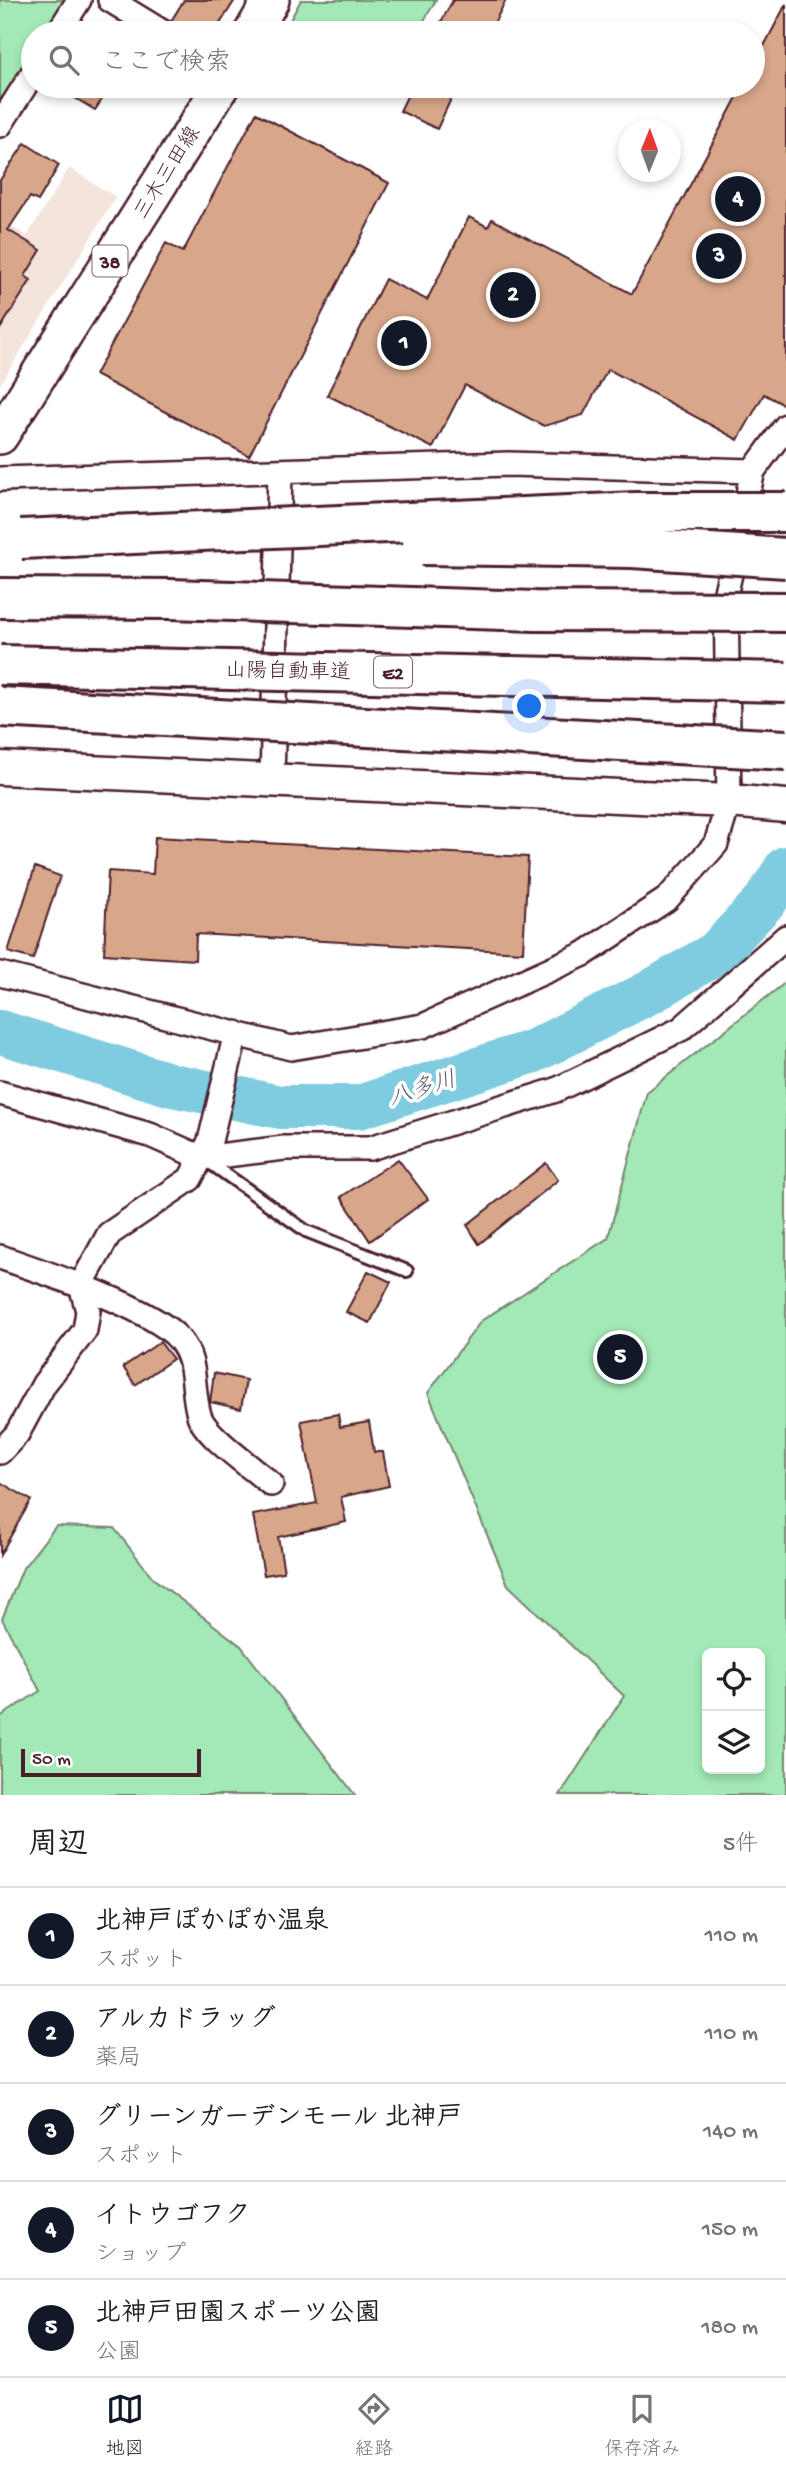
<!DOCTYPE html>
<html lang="ja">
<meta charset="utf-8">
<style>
body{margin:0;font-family:"Gochi Hand","Klee One",sans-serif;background:#f2f2f2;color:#202124}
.controls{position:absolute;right:21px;bottom:21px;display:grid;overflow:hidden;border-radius:10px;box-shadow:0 4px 10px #0003}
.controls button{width:63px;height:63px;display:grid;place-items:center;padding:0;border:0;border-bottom:2px solid #e0e0e0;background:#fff;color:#202124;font:35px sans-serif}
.compass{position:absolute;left:618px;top:119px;width:63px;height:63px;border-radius:50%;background:#fff;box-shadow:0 4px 10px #0003;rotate:1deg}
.scale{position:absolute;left:21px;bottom:18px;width:180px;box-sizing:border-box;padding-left:7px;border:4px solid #4a1f2b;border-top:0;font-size:19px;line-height:24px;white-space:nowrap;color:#4a1f2b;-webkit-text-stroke:5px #fff;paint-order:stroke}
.you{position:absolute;left:530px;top:707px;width:24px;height:24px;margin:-18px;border:5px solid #fff;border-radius:50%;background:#1a73e8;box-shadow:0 0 0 10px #1a73e833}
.badge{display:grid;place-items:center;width:46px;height:46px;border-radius:50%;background:#111827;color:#fff;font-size:23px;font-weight:700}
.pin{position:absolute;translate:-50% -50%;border:4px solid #fff;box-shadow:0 2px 7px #0006}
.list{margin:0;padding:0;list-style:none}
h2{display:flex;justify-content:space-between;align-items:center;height:91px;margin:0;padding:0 28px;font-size:30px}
h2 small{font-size:23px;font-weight:400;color:#757577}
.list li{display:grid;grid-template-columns:46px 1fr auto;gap:21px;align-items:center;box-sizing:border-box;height:98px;padding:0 28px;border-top:2px solid #e0e0e0}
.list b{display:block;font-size:26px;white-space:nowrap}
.list p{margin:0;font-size:23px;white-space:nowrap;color:#757577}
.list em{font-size:23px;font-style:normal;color:#757577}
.icon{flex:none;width:38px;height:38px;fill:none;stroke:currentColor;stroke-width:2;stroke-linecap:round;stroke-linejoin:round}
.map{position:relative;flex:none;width:786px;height:1795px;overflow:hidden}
.search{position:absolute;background:#fff;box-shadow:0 4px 10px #0003;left:21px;right:21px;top:21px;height:77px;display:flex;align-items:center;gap:18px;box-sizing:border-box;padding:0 24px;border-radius:38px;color:#757577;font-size:26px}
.sheet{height:581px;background:#fff}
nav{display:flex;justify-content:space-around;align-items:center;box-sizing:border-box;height:98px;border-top:2px solid #e0e0e0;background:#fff;font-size:19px;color:#757577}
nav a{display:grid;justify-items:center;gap:4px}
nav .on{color:#111827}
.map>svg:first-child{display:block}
.built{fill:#f3e5dc}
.green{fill:#a3e9b5;stroke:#768470;stroke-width:2;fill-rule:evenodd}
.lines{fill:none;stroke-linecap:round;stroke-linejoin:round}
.river{stroke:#7fcbdf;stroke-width:44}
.building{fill:#d8a78a;stroke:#4a1f2b;stroke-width:2}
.lane-casing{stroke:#4a1f2b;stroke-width:16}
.street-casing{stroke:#4a1f2b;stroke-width:28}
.secondary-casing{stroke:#4a1f2b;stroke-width:37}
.primary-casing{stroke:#4a1f2b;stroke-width:40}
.lane{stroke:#fff;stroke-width:10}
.street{stroke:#fff;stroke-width:23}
.secondary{stroke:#fff;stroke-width:32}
.primary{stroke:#fff;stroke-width:35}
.highway-bridge-casing{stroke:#4a1f2b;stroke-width:44;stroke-linecap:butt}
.highway-bridge{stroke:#fff;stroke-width:38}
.labels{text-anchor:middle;stroke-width:7;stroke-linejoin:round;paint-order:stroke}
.shield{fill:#fff;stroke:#80626b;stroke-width:2}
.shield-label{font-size:19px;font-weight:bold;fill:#4a1f2b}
.street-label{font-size:21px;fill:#4a1f2b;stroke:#fff}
.water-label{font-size:23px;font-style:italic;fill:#5d5b6a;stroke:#fff}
</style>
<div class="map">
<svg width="786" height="1795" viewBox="0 0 786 1795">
<rect width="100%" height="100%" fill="#fff"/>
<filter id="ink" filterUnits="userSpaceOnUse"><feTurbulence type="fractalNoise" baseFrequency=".0143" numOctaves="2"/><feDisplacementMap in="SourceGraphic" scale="14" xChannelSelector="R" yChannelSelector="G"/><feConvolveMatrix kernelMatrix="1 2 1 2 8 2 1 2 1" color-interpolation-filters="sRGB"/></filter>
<g filter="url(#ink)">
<path class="built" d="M69,168L116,197L0,385V219L27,236Z"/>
<path class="green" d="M0,0H69L48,33H33V56L0,108Z
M301,0H436L417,33H283Z
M786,982V1795H560L624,1696L508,1585L428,1393L481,1321L608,1238L647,1092ZM707,1653H760V1769H707Z
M56,1526L114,1528L154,1579L241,1646L355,1795H0V1717L40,1691L2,1619L23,1568Z"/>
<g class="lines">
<path class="river" d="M0,1032L172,1085L280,1107H359L534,1051L652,991L716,953L766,900L786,868"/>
</g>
<path class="building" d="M184,0H235L214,33H178L171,21Z
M453,0H506L489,33H435Z
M786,4V406L764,394L738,440L608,369L583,415L544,426L465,385L433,448L327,395L385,279L427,300L469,217L488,227L492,219L632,294L743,86H753V67Z
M55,86H111L95,110Z
M412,86H457L437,129L400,111Z
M256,113L389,183L249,456L95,375L166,243L183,252Z
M25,143L59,165L38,201L30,197L8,230L41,250L25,276L31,280L0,329V180Z
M155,837L528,857L523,952L196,934L195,960L104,954L108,871L153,874Z
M35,867L60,876L33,959L8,952Z
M398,1159L428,1199L370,1241L341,1197Z
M546,1163L558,1180L479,1244L467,1225Z
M368,1271L391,1282L370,1323L346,1312Z
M160,1342L173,1359L135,1385L123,1367Z
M214,1373L246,1380L241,1409L210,1402Z
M338,1414L340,1427L369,1422L374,1452H383L389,1486L341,1497L346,1522L278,1537L284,1572L264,1575L253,1515L317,1503L301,1421Z
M0,1482L31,1500L0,1555Z"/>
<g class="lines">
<g class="lane-casing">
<path id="lane" d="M207,1161L306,1231L407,1271"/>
</g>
<g class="street-casing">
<path id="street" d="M110,0L164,33
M58,33L79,0
M0,125L33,73
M0,479L509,464L753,471
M272,780L280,472
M0,974L291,1048L423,1026L584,954L667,899L716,844L729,801L726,592L753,471L786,426
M0,1093L150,1135L202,1158L284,1148H370L556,1090L681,1029L786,937
M0,1257C41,1271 153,1308 179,1339C198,1361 191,1388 199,1415C204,1435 253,1468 271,1484
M0,1452L17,1434L44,1384L85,1330L88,1311L81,1285L109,1234L190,1179L210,1141L236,1033"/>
</g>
<g class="secondary-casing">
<path id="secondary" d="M0,768L729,801L786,806"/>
</g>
<g class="primary-casing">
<path id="primary" d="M252,33L271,0
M0,436L221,86"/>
</g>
<use href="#lane" class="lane"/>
<use href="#street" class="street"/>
<use href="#secondary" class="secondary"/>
<use href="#primary" class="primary"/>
<g class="highway-bridge-casing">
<path id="highway-bridge" d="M21,539L636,512H786
M422,545L632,548L786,558
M0,598L170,599L535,611L786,612
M0,665L786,682
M0,707L786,750"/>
</g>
<use href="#highway-bridge" class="highway-bridge"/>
</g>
</g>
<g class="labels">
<g class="shield">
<rect x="92.5" y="245.5" width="35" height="31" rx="5"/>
<rect x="374" y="656.5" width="38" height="31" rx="5"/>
</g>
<g class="shield-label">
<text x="110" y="268">38</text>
<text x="393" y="679">E2</text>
</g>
<g class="street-label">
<text transform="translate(166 172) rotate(-58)" y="7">三木三田線</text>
<text transform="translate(288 670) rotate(1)" y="7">山陽自動車道</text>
</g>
<g class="water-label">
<text transform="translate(422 1087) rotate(-17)" y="8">八多川</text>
</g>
</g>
</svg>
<div class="controls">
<button><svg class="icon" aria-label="locate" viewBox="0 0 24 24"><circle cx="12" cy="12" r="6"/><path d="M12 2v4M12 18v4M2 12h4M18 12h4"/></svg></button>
<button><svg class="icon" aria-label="layers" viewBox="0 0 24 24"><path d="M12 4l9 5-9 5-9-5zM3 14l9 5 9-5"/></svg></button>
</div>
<svg class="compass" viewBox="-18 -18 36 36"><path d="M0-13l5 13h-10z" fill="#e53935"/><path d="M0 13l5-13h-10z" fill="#757577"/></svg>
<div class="scale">50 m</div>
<div class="you"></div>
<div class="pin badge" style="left:404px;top:343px">1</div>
<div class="pin badge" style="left:513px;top:295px">2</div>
<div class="pin badge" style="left:719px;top:256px">3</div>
<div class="pin badge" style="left:738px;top:199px">4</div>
<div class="pin badge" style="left:620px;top:1357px">5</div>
<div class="search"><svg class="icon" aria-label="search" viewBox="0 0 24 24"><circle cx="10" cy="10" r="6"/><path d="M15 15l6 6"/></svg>ここで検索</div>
</div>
<section class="sheet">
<h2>周辺<small>5件</small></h2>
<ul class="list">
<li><span class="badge">1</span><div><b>北神戸ぽかぽか温泉</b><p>スポット</p></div><em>110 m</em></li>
<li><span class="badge">2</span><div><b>アルカドラッグ</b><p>薬局</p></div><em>110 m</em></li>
<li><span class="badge">3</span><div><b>グリーンガーデンモール 北神戸</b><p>スポット</p></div><em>140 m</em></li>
<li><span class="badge">4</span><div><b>イトウゴフク</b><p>ショップ</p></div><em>150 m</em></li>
<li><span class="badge">5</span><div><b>北神戸田園スポーツ公園</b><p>公園</p></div><em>180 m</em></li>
</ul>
</section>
<nav>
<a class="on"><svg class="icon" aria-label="map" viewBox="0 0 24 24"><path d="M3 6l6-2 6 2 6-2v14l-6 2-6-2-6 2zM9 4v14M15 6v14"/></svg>地図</a>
<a><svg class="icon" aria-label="directions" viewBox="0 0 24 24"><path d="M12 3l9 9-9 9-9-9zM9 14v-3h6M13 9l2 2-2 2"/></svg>経路</a>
<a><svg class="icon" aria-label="saved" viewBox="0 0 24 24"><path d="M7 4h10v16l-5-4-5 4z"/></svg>保存済み</a>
</nav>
